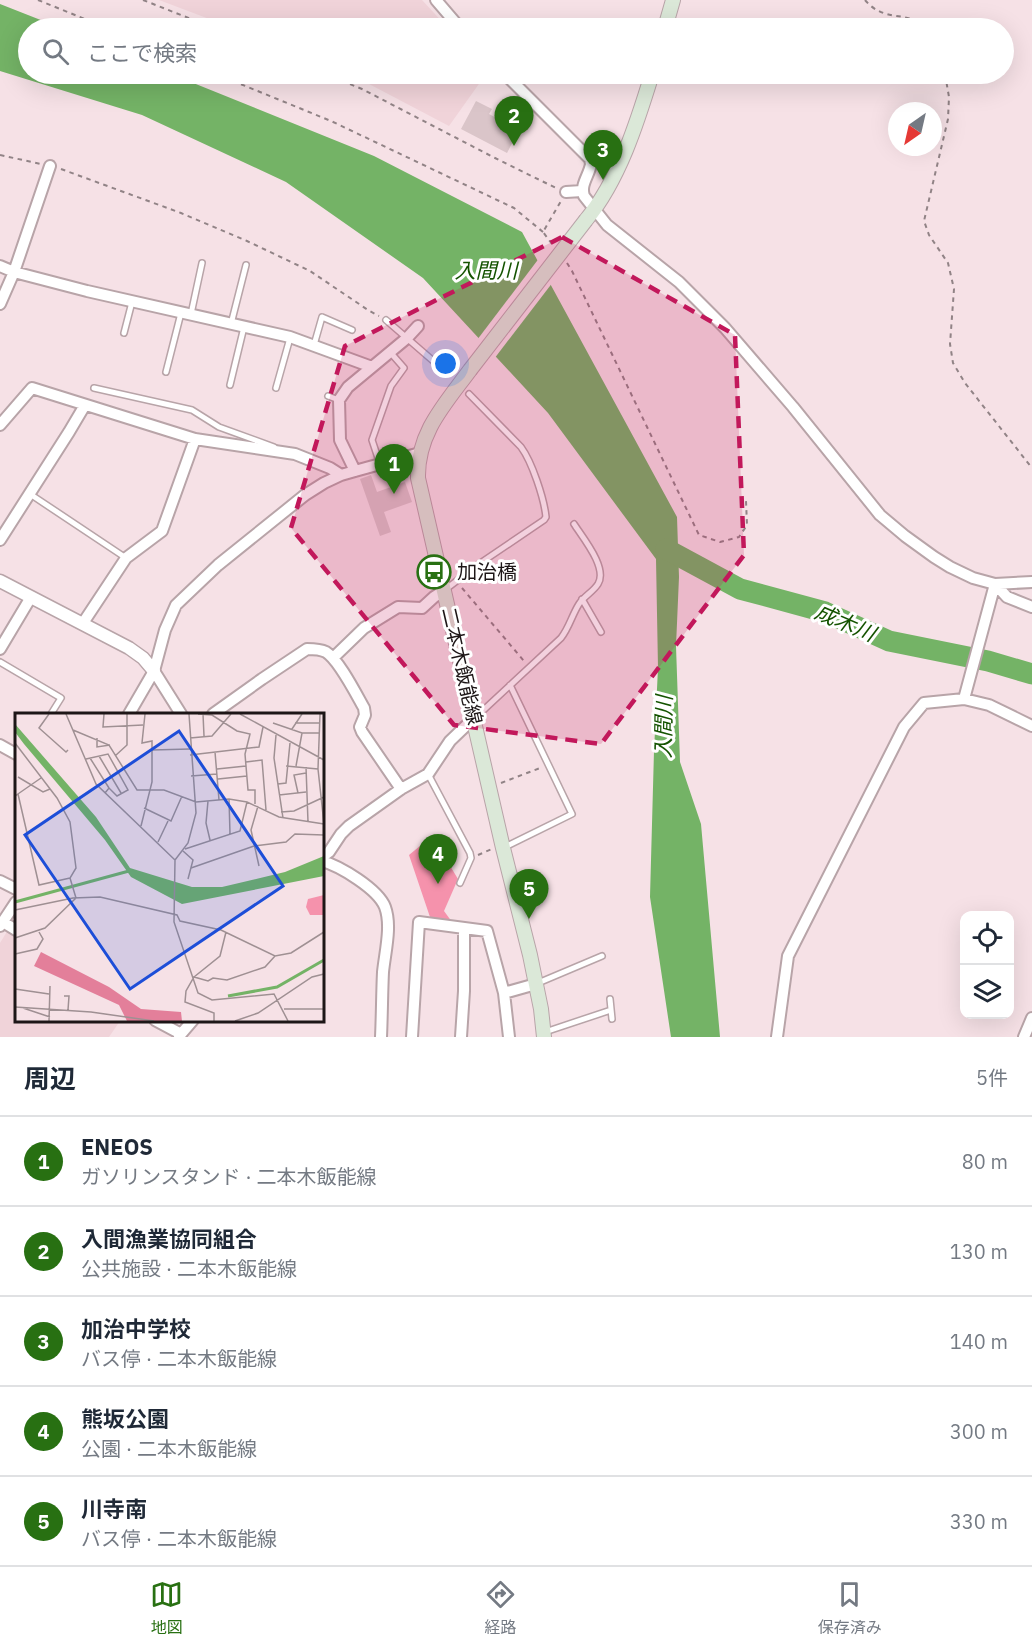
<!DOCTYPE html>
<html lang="ja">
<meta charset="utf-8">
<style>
body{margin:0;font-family:"IBM Plex Sans","Noto Sans JP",sans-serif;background:#f6f6f7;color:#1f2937}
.controls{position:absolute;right:18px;bottom:18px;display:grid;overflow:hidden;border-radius:12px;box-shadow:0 6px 24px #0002}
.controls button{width:54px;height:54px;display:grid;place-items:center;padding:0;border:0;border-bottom:2px solid #e0e1e3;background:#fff;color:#1f2937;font:30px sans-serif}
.compass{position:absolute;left:888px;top:102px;width:54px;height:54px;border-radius:50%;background:#fff;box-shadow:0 6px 24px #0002;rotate:214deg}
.you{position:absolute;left:446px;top:364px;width:21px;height:21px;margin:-15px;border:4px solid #fff;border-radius:50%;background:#1a73e8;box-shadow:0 0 0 9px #1a73e833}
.badge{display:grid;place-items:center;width:39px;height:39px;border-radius:50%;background:#287012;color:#fff;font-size:20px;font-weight:700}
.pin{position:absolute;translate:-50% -50px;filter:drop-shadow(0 2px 3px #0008)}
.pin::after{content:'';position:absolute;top:32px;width:21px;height:18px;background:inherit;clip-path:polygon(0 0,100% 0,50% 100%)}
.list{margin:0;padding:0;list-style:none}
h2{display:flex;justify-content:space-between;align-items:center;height:78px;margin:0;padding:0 24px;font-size:26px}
h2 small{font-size:20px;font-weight:400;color:#747a83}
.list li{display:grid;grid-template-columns:39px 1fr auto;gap:18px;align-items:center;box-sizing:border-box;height:90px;padding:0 24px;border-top:2px solid #e0e1e3}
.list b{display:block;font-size:22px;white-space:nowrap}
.list p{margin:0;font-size:20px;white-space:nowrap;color:#747a83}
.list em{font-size:20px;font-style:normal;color:#747a83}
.icon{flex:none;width:33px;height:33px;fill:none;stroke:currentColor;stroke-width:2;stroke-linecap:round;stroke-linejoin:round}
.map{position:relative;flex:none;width:1032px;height:1037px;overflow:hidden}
.search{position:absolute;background:#fff;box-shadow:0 6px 24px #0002;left:18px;right:18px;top:18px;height:66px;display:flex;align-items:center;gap:15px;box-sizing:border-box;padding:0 21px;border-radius:33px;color:#747a83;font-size:22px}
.sheet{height:528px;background:#fff}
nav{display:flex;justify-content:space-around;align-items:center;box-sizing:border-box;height:84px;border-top:2px solid #e0e1e3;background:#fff;font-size:16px;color:#747a83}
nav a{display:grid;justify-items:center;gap:3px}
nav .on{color:#287012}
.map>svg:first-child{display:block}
.built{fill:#f0d3d9}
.green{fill:#f592ac}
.water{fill:#74b366}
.pier{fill:#f6e1e6}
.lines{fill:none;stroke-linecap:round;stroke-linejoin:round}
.river{stroke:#74b366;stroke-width:21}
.building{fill:#dac5c9}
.service-casing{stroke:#b8a4a8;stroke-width:8}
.minor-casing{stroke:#b8a4a8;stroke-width:14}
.tertiary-casing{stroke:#b8a4a8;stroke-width:15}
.secondary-casing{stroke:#b8a4a8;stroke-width:16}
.path{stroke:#918386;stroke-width:2;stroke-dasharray:4.5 4.5;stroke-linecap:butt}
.service{stroke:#fff;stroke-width:5}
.minor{stroke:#fff;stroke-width:10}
.tertiary{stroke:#fff;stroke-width:12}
.secondary{stroke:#dbe8d8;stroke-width:14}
.secondary-bridge-casing{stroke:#b8a4a8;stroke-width:16;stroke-linecap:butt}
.secondary-bridge{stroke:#dbe8d8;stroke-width:14}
.marked{fill:#c2185b;fill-opacity:0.2;stroke:#c2185b;stroke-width:4.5;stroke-dasharray:12 8;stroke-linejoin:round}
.labels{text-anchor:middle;stroke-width:6;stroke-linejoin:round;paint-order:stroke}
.poi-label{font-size:20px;fill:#1d1617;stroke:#fff;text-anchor:start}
.street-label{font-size:20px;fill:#1d1617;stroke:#fff}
.water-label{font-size:21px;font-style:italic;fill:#145300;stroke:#fff}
.inset-river{fill:none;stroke:#74b366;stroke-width:3}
.inset-road{fill:none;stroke:#9f9093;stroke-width:1.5}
.view{fill:#1d4ed8;fill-opacity:0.15;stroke:#1d4ed8;stroke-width:3}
.inset-edge{fill:none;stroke:#1d1617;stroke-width:3}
</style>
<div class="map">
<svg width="1032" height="1037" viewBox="0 0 1032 1037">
<rect width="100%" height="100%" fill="#f6e1e6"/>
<path class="built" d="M159,0H422L448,28H233Z
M350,74H486L449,126Z
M8,930L16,935V1020L120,1021L109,1037H0V943Z"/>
<path class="green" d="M432,836L458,879L444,911L452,922L431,920L409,855Z"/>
<path class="water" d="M0,4L61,28H28V74H171L374,156L522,232L677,517L679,577L676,646L680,762L701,824L720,1037H671L650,897L654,751L658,668L656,559L548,413L423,278L286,182L142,115L0,71Z"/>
<path class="pier" d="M540,257L553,282L494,359L477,340Z"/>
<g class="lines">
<path class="river" d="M666,549L740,589L825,612L889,641L988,661L1032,674"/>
</g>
<path class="building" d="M476,101L492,109L489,114L519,130L507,153L461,129Z
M371,475L377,492L405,482L412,502L384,512L391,532L380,536L360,479Z"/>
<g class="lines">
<g class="service-casing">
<path id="service" d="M191,314L202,263
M386,320L446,372
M231,324L246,265
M124,333L132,302
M314,345L322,317L352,330
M166,372L181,313
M230,385L244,327
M94,388L192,410L219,427L274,447
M276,388L290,338
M328,396L339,400
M380,464L372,440L391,386L404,368L390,352
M30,494L126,558
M446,589L479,564L544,520L546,517C544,498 532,462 521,447L469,394
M582,599L601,632
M0,662L61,698L51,714
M476,717L561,638C569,628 572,615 579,604C584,596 593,592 598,584C608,568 583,538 574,524
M428,774L470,853L471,858L460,883
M503,848L572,814L510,685
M538,983L602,956
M610,999L612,1019
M545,1032L611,1010"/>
</g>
<g class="minor-casing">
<path id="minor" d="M436,0L460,28
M505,74L590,159L591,164C589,176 580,184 584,196L607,225L679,282L725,328L793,407L880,515L905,536L934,557L950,567L973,578L995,584L1032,582
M566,192L582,191
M0,266L14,272L87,291L290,337L372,367
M0,304L14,272L50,166
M0,425L32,388L195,439L295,454L330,468L341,475
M355,471L340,440L339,400L348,387L407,338L418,326
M0,540L69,432L85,405
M995,584L1007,597L1032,607
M83,623L126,558L162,531L195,439
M0,649L31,597
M333,658L364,628L398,607L422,608L434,597L445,590
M154,671L181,714
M964,699L989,705L1032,726
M129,714L154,671L165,630L176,605L218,565L305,495L324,483L341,475L355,471L420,453
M213,714L262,679L307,649C314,649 320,649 326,652C339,660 356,694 364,708L365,715L360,727L362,732L401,789
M0,745L16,754
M322,857L329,852L341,834L349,826L401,789L428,774L450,741L474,718
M322,861C340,866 378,889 385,907C392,926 385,952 383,972C382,993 382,1015 381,1037
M0,881L16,889
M3,922L16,930
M0,926L16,902
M504,993L509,1037
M155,1020L181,1034L179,1037
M181,1034L193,1020
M412,1037L419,922L487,931L504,993L536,984
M461,1037L464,991V929
M777,1037L788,956L904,727L924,703L964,699L995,584
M1024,1037L1032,1018"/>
</g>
<g class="tertiary-casing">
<path id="tertiary" d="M0,581L129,648L143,658L154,671"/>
</g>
<g class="secondary-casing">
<path id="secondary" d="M665,28L673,0
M586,220C619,180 637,123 652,74
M470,370C445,404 417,433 418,478L503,848L530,955L541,1009L544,1037"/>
</g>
<path class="path" d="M38,0L107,28
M143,0L214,28
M865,0C885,24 908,9 925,28
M216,74L331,121L514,208L543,232
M325,74L362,89L495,158L556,188
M945,74L949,97L948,119L924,221L929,235L948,263L954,289L950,344L953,363L965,383L1032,468
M0,155L41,164
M61,169L181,213L247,241L310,271L368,310L379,316
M552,244L543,232L561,201
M567,263L572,271L699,535L720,542L739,537L747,525L746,501
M462,588L524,661
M501,783L540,768
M478,855L492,849"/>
<use href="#service" class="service"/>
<use href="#minor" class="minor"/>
<use href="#tertiary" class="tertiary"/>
<use href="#secondary" class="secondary"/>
<g class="secondary-bridge-casing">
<path id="secondary-bridge" d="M470,370L586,220"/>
</g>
<use href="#secondary-bridge" class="secondary-bridge"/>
</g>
<path class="marked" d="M562,237L735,335L744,555L601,744L454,725L291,528L345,346Z"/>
<defs>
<g id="bus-ring" transform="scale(1.725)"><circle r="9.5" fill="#fff" stroke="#287012" stroke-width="1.5"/><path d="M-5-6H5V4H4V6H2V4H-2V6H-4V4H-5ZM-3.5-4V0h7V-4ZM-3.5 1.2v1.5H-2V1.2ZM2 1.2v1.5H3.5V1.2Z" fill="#287012"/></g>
</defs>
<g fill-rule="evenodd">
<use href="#bus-ring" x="434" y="572"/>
</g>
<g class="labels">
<g class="poi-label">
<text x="457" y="579">加治橋</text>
</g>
<g class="street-label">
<text transform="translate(462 666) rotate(77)" y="7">二本木飯能線</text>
</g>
<g class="water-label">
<text x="486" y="278">入間川</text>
<text transform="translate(845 623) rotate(23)" y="7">成木川</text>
<text transform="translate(664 727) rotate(-89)" y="7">入間川</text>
</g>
</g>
<g transform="translate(15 713)">
<rect width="309" height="309" fill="#f6e1e6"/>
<path d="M309,182V202H295L291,194L293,186Z" fill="#f592ac"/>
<path d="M26,239L94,274L126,296L166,299L167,308H112L104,292L19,253Z" fill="#e37f9a"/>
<path d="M0,11L81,104L115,155L177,174H207L270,159L309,143V163L167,191L116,164L90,127L9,31L0,19Z" fill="#74b366"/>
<path class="inset-river" d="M0,189L114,158M213,283L262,274L309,247"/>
<path class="inset-road" d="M34,1L24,15L51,39L53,37M51,1L81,71L160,147L159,209L183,280L197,287L259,281L273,308M89,1L88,14L128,12M130,1L127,30L137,28V37L175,36M183,1L197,2L222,18L235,21L230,41L233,77H240V91M188,1L189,23M225,1L309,47M305,1L303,56L309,111M258,10L287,20H304M280,10H304M277,16L287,1M58,17L94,32L122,77H149L181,89L214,86L232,89L264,104L309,111M261,22L259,45L268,105M82,25V34L95,32M175,25L197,23L216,1M0,30L42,85L55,109L61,155L55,165L61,185M200,39L204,87M175,42L244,34L248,14M84,43L106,80M100,43L112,32V1M75,45L94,75M71,46L93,41L113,77L102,83L94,75L90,80M231,49L247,47L251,97M271,53L303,56M281,53L287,20M291,54L293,109M202,56L231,53M176,63L202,61M3,64L28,79L35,76M203,66L232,63M263,71L271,70L275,30M283,80L279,62L291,60M3,81L24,172L55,165M264,82L291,79M0,83L26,65M214,86L215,121M193,88L191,110L195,127M243,93L236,117L244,153M129,95L156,108L167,83M266,99L279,98L309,84M126,113L137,69V37M143,129L153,108M170,136L225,118L232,89M168,138L178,147L173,166M160,147L173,130L181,100L174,1M176,155L239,133L271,129L280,121L309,122M0,197L58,185L85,184L162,202L165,208L206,217L260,243L276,240L309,219M0,225L30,215L61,185M0,241L22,236L28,226L24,219M179,264L205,243L211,219M0,276L34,281M49,283H54L53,297M0,294L76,299L139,308M8,295L35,304M269,296H309M34,308L35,273M199,308V300L170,289L171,278L179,264L193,268L198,265L212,267L250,254L260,243M220,308L243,300L297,264L309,261"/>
<path class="view" d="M164,18L268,173L115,276L10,122Z"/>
<rect width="309" height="309" class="inset-edge"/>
</g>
</svg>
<div class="controls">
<button><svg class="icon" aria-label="locate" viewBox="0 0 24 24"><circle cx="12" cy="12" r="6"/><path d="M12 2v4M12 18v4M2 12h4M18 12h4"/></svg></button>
<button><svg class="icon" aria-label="layers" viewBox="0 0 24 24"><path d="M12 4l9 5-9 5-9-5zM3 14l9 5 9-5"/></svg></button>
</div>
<svg class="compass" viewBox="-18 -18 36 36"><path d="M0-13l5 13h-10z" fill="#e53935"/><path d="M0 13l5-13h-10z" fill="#747a83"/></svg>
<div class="you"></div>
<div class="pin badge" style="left:394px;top:494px">1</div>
<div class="pin badge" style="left:514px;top:146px">2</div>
<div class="pin badge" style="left:603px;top:180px">3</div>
<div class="pin badge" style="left:438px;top:884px">4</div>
<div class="pin badge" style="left:529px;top:919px">5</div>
<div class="search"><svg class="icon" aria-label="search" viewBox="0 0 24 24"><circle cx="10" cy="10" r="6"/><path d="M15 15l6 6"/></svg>ここで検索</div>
</div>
<section class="sheet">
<h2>周辺<small>5件</small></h2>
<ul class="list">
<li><span class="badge">1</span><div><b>ENEOS</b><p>ガソリンスタンド · 二本木飯能線</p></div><em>80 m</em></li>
<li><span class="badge">2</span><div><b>入間漁業協同組合</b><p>公共施設 · 二本木飯能線</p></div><em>130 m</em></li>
<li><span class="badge">3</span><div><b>加治中学校</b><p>バス停 · 二本木飯能線</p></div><em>140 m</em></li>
<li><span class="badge">4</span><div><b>熊坂公園</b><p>公園 · 二本木飯能線</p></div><em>300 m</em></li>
<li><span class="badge">5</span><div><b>川寺南</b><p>バス停 · 二本木飯能線</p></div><em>330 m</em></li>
</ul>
</section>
<nav>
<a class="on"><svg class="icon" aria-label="map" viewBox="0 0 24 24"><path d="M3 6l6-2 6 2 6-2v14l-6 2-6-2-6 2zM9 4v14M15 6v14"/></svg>地図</a>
<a><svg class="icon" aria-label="directions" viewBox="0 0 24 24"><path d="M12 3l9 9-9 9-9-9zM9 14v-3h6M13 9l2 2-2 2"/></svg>経路</a>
<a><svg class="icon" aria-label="saved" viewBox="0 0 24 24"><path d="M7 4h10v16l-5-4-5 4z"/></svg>保存済み</a>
</nav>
